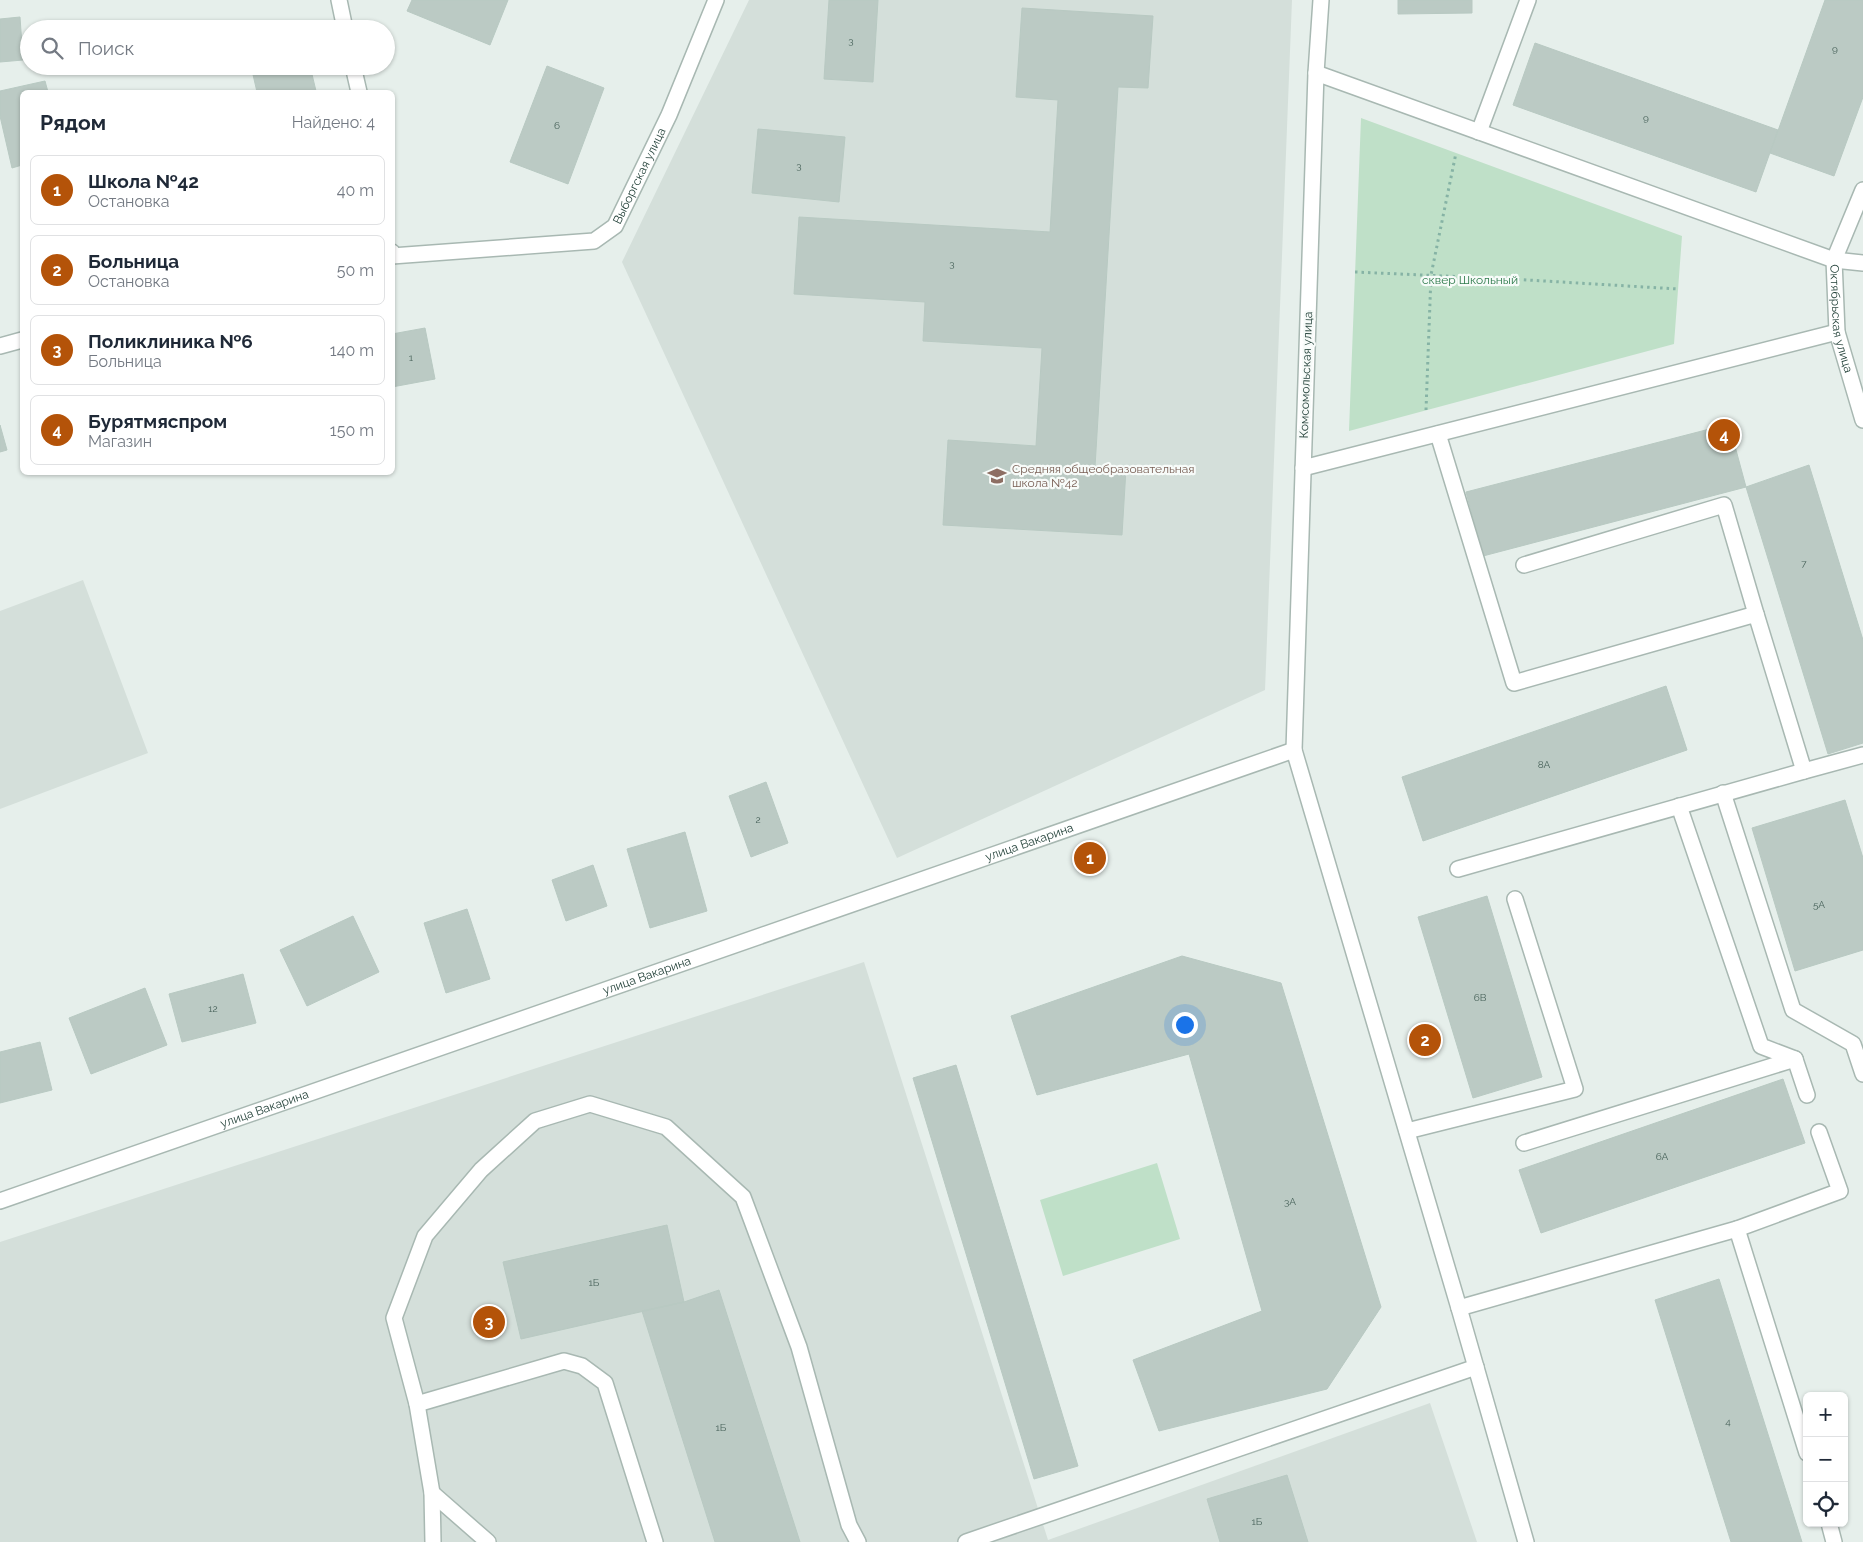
<!DOCTYPE html>
<html lang="ru">
<meta charset="utf-8">
<style>
body{margin:0;font-family:Raleway,sans-serif;background:#f6f6f7;color:#1f2937}
.controls{position:absolute;right:15px;bottom:15px;display:grid;overflow:hidden;border-radius:8px;box-shadow:0 1px 4px #0004}
.controls button{width:45px;height:45px;display:grid;place-items:center;padding:0;border:0;border-bottom:1px solid #e0e1e3;background:#fff;color:#1f2937;font:25px sans-serif}
.you{position:absolute;left:1184px;top:1024px;width:18px;height:18px;margin:-12px;border:4px solid #fff;border-radius:50%;background:#1a73e8;box-shadow:0 0 0 8px #1a73e833}
.badge{display:grid;place-items:center;width:32px;height:32px;border-radius:50%;background:#b45309;color:#fff;font-size:16px;font-weight:700}
.pin{position:absolute;translate:-50% -50%;border:2px solid #fff;box-shadow:0 1px 5px #0006}
.list{margin:0;padding:0;list-style:none}
h2{display:flex;justify-content:space-between;align-items:center;height:65px;margin:0;padding:0 20px;font-size:21px}
h2 small{font-size:16px;font-weight:400;color:#747a83}
.list li{display:grid;grid-template-columns:32px 1fr auto;gap:15px;align-items:center;box-sizing:border-box;height:70px;margin:0 10px 10px;padding:0 10px;border:1px solid #e0e1e3;border-radius:8px}
.list b{display:block;font-size:19px;white-space:nowrap}
.list p{margin:0;font-size:16px;white-space:nowrap;color:#747a83}
.list em{font-size:16px;font-style:normal;color:#747a83}
.icon{flex:none;width:28px;height:28px;fill:none;stroke:currentColor;stroke-width:2;stroke-linecap:round;stroke-linejoin:round}
.map{position:relative;flex:none;width:1863px;height:1542px;overflow:hidden}
.search{position:absolute;background:#fff;box-shadow:0 1px 4px #0004;left:20px;top:20px;width:375px;height:55px;display:flex;align-items:center;gap:12px;box-sizing:border-box;padding:0 18px;border-radius:28px;color:#747a83;font-size:19px}
.panel{position:absolute;background:#fff;box-shadow:0 1px 4px #0004;left:20px;top:90px;width:375px;height:385px;border-radius:8px}
.map>svg:first-child{display:block}
.built{fill:#d4dfda}
.green{fill:#bfe0c8}
.building{fill:#bbcac4;stroke:#b8c9c2}
.lines{fill:none;stroke-linecap:round;stroke-linejoin:round}
.service-casing{stroke:#a8b8b2;stroke-width:18}
.minor-casing{stroke:#a8b8b2;stroke-width:18}
.tertiary-casing{stroke:#a8b8b2;stroke-width:18}
.path{stroke:#86b3a5;stroke-width:3;stroke-dasharray:2.5 4;stroke-linecap:butt}
.service{stroke:#fff;stroke-width:15}
.minor{stroke:#fff;stroke-width:15}
.tertiary{stroke:#fff;stroke-width:15}
.labels{text-anchor:middle;stroke-width:4.5;stroke-linejoin:round;paint-order:stroke}
.number-label{font-size:10px;fill:#4a645c}
.street-label{font-size:12px;fill:#24423a;stroke:#f7fbf9}
.park-label{font-size:12px;fill:#2d7a4b;stroke:#f7fbf9}
.education-label{font-size:12px;fill:#785e54;stroke:#f7fbf9;text-anchor:start}
</style>
<div class="map">
<svg width="1863" height="1542" viewBox="0 0 1863 1542">
<rect width="100%" height="100%" fill="#e6efeb"/>
<path class="built" d="M749,0H1292L1265,690L897,858L622,262Z
M83,580L148,753L0,809V611Z
M864,962L1048,1540L1430,1403L1477,1542H0V1242Z"/>
<path class="green" d="M1361,118L1682,236L1674,344L1349,431Z
M1157,1163L1180,1239L1063,1276L1040,1200Z"/>
<path class="building" d="M412,0H508L490,45L407,11Z
M829,0H878L873,82L824,79Z
M1398,0H1472V13L1398,14Z
M1825,0H1863V97L1834,176L1770,153Z
M1022,8L1153,16L1148,88L1118,87L1095,467L1126,469L1122,535L943,525L948,440L1036,446L1042,348L923,341L925,302L794,294L799,217L1050,232L1058,100L1016,97Z
M20,17L23,60L0,62V19Z
M1535,43L1778,130L1756,192L1513,105Z
M251,66H310L316,91L307,92H257Z
M547,66L604,88L568,184L510,162Z
M45,81L48,92H22V165L12,168L0,116V91Z
M758,129L845,137L839,202L752,193Z
M425,328L435,379L392,387V334Z
M1729,424L1746,487L1483,556L1466,492Z
M0,425L7,450L0,452Z
M1809,465L1863,640V743L1828,754L1746,487Z
M1666,686L1687,750L1423,841L1402,777Z
M766,782L788,843L751,857L729,796Z
M1845,800L1863,858V950L1795,971L1752,828Z
M685,832L707,911L650,928L627,849Z
M593,865L607,906L566,921L552,880Z
M1487,896L1542,1077L1473,1098L1418,917Z
M467,909L490,979L446,993L424,923Z
M353,916L379,972L307,1006L280,950Z
M1182,956L1281,983L1381,1307L1327,1389L1159,1431L1133,1360L1262,1311L1189,1054L1037,1095L1011,1016Z
M243,974L256,1023L182,1042L169,994Z
M145,988L167,1045L91,1074L69,1018Z
M40,1042L52,1090L0,1103V1052Z
M956,1065L1078,1466L1034,1479L913,1078Z
M1783,1079L1805,1143L1541,1233L1519,1170Z
M667,1225L684,1302L521,1339L503,1262Z
M1719,1279L1802,1542H1731L1655,1300Z
M719,1290L800,1542H715L642,1311L684,1302Z
M1287,1475L1308,1542H1220L1207,1499Z"/>
<g class="lines">
<g class="service-casing">
<g id="service">
<path d="M1479,132L1528,0"/>
<path id="s1" d="M392,256L594,241L615,226L669,115L716,0"/>
<path d="M0,346L22,340"/>
<path d="M1438,434L1514,683L1756,614L1804,771L1863,755"/>
<path d="M1524,565L1724,505L1756,614"/>
<path d="M1723,793L1793,1010L1853,1044L1863,1074"/>
<path d="M1679,806L1761,1046L1795,1059L1807,1095"/>
<path d="M1458,869L1804,771"/>
<path d="M1407,1131L1575,1089L1515,899"/>
<path d="M1524,1143L1795,1059"/>
<path d="M1737,1229L1840,1191L1819,1132"/>
<path d="M1459,1308L1737,1229L1807,1453"/>
<path d="M417,1404L564,1361L582,1366L605,1383L655,1542"/>
<path d="M432,1493L488,1542"/>
<path d="M1829,1523L1834,1542"/>
<path d="M433,1542L432,1493L417,1404L394,1318L425,1236L481,1170L535,1121L590,1104L666,1127L743,1197L799,1347L849,1525L858,1542"/>
<path d="M966,1542L1476,1367"/>
</g>
</g>
<g class="minor-casing">
<path id="minor" d="M339,0L345,29
M353,66L359,92
M392,252L393,255"/>
</g>
<g class="tertiary-casing">
<g id="tertiary">
<path d="M1321,0L1316,73L1294,750L1459,1308L1526,1542"/>
<path d="M1316,73L1834,260L1863,263"/>
<path id="s2" d="M1863,190L1834,260L1837,332L1863,420"/>
<path d="M1303,468L1837,332"/>
<path id="s3" d="M0,1201L1294,750"/>
</g>
</g>
<path class="path" d="M1355,272L1511,279L1678,289
M1426,410L1431,275L1456,153"/>
<use href="#service" class="service"/>
<use href="#minor" class="minor"/>
<use href="#tertiary" class="tertiary"/>
</g>
<defs>
<g id="school-bare" transform="scale(1.5)"><path d="M0-5L7-2L0 1L-7-2ZM-4 1L0 2.5L4 1V4Q0 6-4 4Z" fill="#8d6e63" stroke="#f7fbf9" stroke-width="2.5" paint-order="stroke"/></g>
</defs>
<g fill-rule="evenodd">
<use href="#school-bare" x="997" y="476"/>
</g>
<g class="labels">
<g class="number-label">
<text x="851" y="44">3</text>
<text x="1835" y="52">9</text>
<text x="1646" y="121">9</text>
<text x="557" y="129">6</text>
<text x="799" y="169">3</text>
<text x="952" y="267">3</text>
<text x="411" y="361">1</text>
<text x="1804" y="567">7</text>
<text x="1544" y="768">8А</text>
<text x="758" y="823">2</text>
<text x="1819" y="908">5А</text>
<text x="1480" y="1001">6В</text>
<text x="213" y="1012">12</text>
<text x="1662" y="1160">6А</text>
<text x="1290" y="1205">3А</text>
<text x="594" y="1286">1Б</text>
<text x="1728" y="1425">4</text>
<text x="721" y="1431">1Б</text>
<text x="1257" y="1525">1Б</text>
</g>
<g class="street-label">
<text dy="4" stroke="none"><textPath href="#s1" startOffset="284">Выборгская улица</textPath></text>
<text dy="4" stroke="none"><textPath href="#s2" startOffset="135">Октябрьская улица</textPath></text>
<text transform="translate(1306 375) rotate(-88)" y="4">Комсомольская улица</text>
<text dy="4" stroke="none"><textPath href="#s3" startOffset="1090">улица Вакарина</textPath></text>
<text dy="4" stroke="none"><textPath href="#s3" startOffset="685">улица Вакарина</textPath></text>
<text dy="4" stroke="none"><textPath href="#s3" startOffset="280">улица Вакарина</textPath></text>
</g>
<g class="park-label">
<text x="1470" y="284">сквер Школьный</text>
</g>
<g class="education-label">
<text x="1012" y="473">Средняя общеобразовательная<tspan x="1012" dy="14">школа №42</tspan></text>
</g>
</g>
</svg>
<div class="controls">
<button>+</button>
<button>−</button>
<button><svg class="icon" aria-label="locate" viewBox="0 0 24 24"><circle cx="12" cy="12" r="6"/><path d="M12 2v4M12 18v4M2 12h4M18 12h4"/></svg></button>
</div>
<div class="you"></div>
<div class="pin badge" style="left:1090px;top:858px">1</div>
<div class="pin badge" style="left:1425px;top:1040px">2</div>
<div class="pin badge" style="left:489px;top:1322px">3</div>
<div class="pin badge" style="left:1724px;top:435px">4</div>
<div class="search"><svg class="icon" aria-label="search" viewBox="0 0 24 24"><circle cx="10" cy="10" r="6"/><path d="M15 15l6 6"/></svg>Поиск</div>
<section class="panel">
<h2>Рядом<small>Найдено: 4</small></h2>
<ul class="list">
<li><span class="badge">1</span><div><b>Школа №42</b><p>Остановка</p></div><em>40 m</em></li>
<li><span class="badge">2</span><div><b>Больница</b><p>Остановка</p></div><em>50 m</em></li>
<li><span class="badge">3</span><div><b>Поликлиника №6</b><p>Больница</p></div><em>140 m</em></li>
<li><span class="badge">4</span><div><b>Бурятмяспром</b><p>Магазин</p></div><em>150 m</em></li>
</ul>
</section>
</div>
